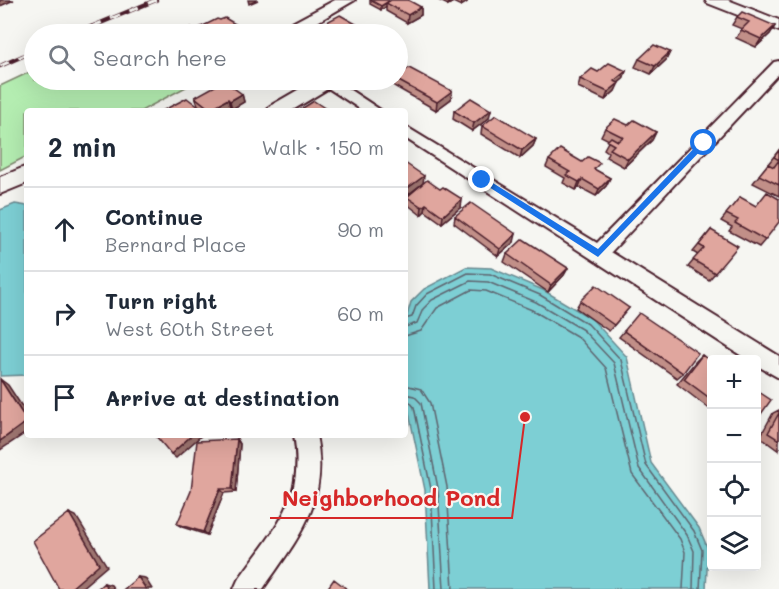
<!DOCTYPE html>
<meta charset="utf-8">
<style>
body{margin:0;font-family:Mali,sans-serif;background:#f6f6f7;color:#1f2937}
.controls{position:absolute;right:18px;bottom:18px;display:grid;overflow:hidden;border-radius:6px;box-shadow:0 6px 24px #0002}
.controls button{width:54px;height:54px;display:grid;place-items:center;padding:0;border:0;border-bottom:2px solid #e0e1e3;background:#fff;color:#1f2937;font:30px sans-serif}
.stop{position:absolute;width:18px;height:18px;margin:-14px;border:4px solid #1a73e8;border-radius:50%;background:#fff}
.stop.end{background:#1a73e8;border-color:#fff;box-shadow:0 2px 6px #0008}
.list{margin:0;padding:0;list-style:none}
h2{display:flex;justify-content:space-between;align-items:center;height:78px;margin:0;padding:0 24px;font-size:26px}
h2 small{font-size:20px;font-weight:400;color:#747a83}
.list li{display:grid;grid-template-columns:39px 1fr auto;gap:18px;align-items:center;box-sizing:border-box;height:84px;padding:0 24px;border-top:2px solid #e0e1e3}
.list b{display:block;font-size:22px;white-space:nowrap}
.list p{margin:0;font-size:20px;white-space:nowrap;color:#747a83}
.list em{font-size:20px;font-style:normal;color:#747a83}
.icon{flex:none;width:33px;height:33px;fill:none;stroke:currentColor;stroke-width:2;stroke-linecap:round;stroke-linejoin:round}
.map{position:relative;flex:none;width:779px;height:589px;overflow:hidden}
.search{position:absolute;background:#fff;box-shadow:0 6px 24px #0002;left:24px;top:24px;width:384px;height:66px;display:flex;align-items:center;gap:15px;box-sizing:border-box;padding:0 21px;border-radius:33px;color:#747a83;font-size:22px}
.panel{position:absolute;background:#fff;box-shadow:0 6px 24px #0002;left:24px;top:108px;width:384px;height:330px;border-radius:6px}
.map>svg:first-child{display:block}
.green{fill:#b4edb1;stroke:#7f866e;stroke-width:1.5}
.water{fill:#7dcfd4;stroke:#698990;stroke-width:1.5}
.lines{fill:none;stroke-linecap:round;stroke-linejoin:round}
.shore{stroke:#5e656f;stroke-width:1.5}
.minor-casing{stroke:#4a1f2b;stroke-width:4}
.tertiary-casing{stroke:#4a1f2b;stroke-width:4}
.minor{fill:#f6f6f2;fill-rule:evenodd}
.tertiary{fill:#f6f6f2;fill-rule:evenodd}
.rail-casing{stroke:#4a1f2b;stroke-width:4.5}
.rail{stroke:#f6f6f2;stroke-width:3;stroke-dasharray:10;stroke-linecap:butt}
.wall{fill:#c18f88;stroke:#4a1f2b;stroke-width:1.5}
.shaded-wall{fill:#9d746f;stroke:#4a1f2b;stroke-width:1.5}
.building{fill:#e0a69e;stroke:#4a1f2b;stroke-width:1.5}
.route{fill:#1a73e8}
.leader{fill:none;stroke:#d62828;stroke-width:2}
.callout-dot{fill:#d62828;stroke:#f6f6f2;stroke-width:2}
.callout-label{font-size:22px;text-anchor:middle;font-weight:bold;fill:#d62828;stroke:#f6f6f2;stroke-width:4.5;stroke-linejoin:round;paint-order:stroke}
</style>
<div class="map">
<svg width="779" height="589" viewBox="0 0 779 589">
<rect width="100%" height="100%" fill="#f6f6f2"/>
<filter id="ink" filterUnits="userSpaceOnUse"><feTurbulence type="fractalNoise" baseFrequency=".0167" numOctaves="2"/><feDisplacementMap in="SourceGraphic" scale="12" xChannelSelector="R" yChannelSelector="G"/><feConvolveMatrix kernelMatrix="1 2 1 2 8 2 1 2 1" color-interpolation-filters="sRGB"/></filter>
<g filter="url(#ink)">
<path class="green" d="M34,70V80H199L141,111H27V156L0,170V86Z"/>
<path class="water" d="M15,204L27,206V375L0,376V210Z
M466,267L491,268L543,290L592,319L627,357L651,463L699,528L708,549L706,589H430L425,490L405,394V322L411,302L424,289Z"/>
<g class="lines">
<path class="shore" d="M405,319L412,317L416,306L427,294L468,273L490,274L540,295L588,324L621,360L646,465L694,531L702,550L700,589
M405,327L417,323L423,309L432,300L470,281L488,282L536,302L583,330L614,363L639,468L687,535L694,551L693,589
M405,336L421,331L437,308L471,290L486,291L532,310L578,337L606,368L632,474L680,539L685,552L683,589
M405,385L421,389L430,403L447,487L453,589
M405,394L414,396L421,403L438,488L444,589
M405,401L410,402L414,407L431,489L436,589"/>
<g class="minor-casing">
<path id="minor" d="M779,61V73L611,252L779,356V378L756,365V360H748L405,138V126L597,243L774,62Z
M321,80H335L382,111H363L322,84Z
M294,435H316C330,501 299,537 263,589H234L238,580C274,529 306,501 294,435Z"/>
</g>
<g class="tertiary-casing">
<path id="tertiary" d="M335,0H355L297,34H276L279,30Z
M705,0H728L779,20V31L707,3Z
M315,80L336,81L334,85L291,111H267L270,106Z
M27,166V183L0,194V177Z"/>
</g>
<use href="#minor" class="minor"/>
<use href="#tertiary" class="tertiary"/>
<g class="rail-casing">
<path id="rail" d="M74,34L156,0
M0,66L34,51"/>
</g>
<use href="#rail" class="rail"/>
</g>
<path class="wall" d="M370,0L421,7V15L407,23L386,11V7L381,10L370,4Z
M438,0H467V2L461,6L453,2L448,5Z
M737,17L775,26L770,34L756,47L736,38L742,29L732,25Z
M325,23L363,28V34H332L326,31Z
M670,52L666,60L651,74L635,67L639,59Z
M626,71L623,79L618,83L615,91L605,100L578,87L580,79L598,72Z
M245,80H274L257,88Z
M394,80L452,91L451,99L436,110L394,86Z
M242,94L244,102L232,109L230,107L224,111H205L198,105L195,97Z
M454,111L489,118L472,131L453,119Z
M628,125L656,132L652,140L624,167L606,157L608,152L604,149L609,140L601,136L605,128Z
M482,126L536,139L533,146L520,158L481,134Z
M779,150V196L753,183Z
M549,160L597,171L610,178L606,186L596,196L579,187L576,190L563,183L565,178L546,167Z
M440,189L462,199L461,207L442,223L425,211L421,215L407,204V197Z
M740,197L765,240L759,247L729,231L732,227L721,221Z
M455,216L514,242L498,256L454,223Z
M711,230L715,273L709,280L688,267L698,255L693,252Z
M507,254L568,268L564,275L548,292L504,262Z
M580,301L629,308L609,331L576,308Z
M624,331L683,373L677,378L619,337Z
M702,355L711,362V410L677,384L696,361Z
M779,410V451L760,437L773,413Z
M237,439L240,444L236,492L224,493L207,535L182,527L177,524Z"/>
<path class="shaded-wall" d="M0,0H14L0,6Z
M248,0H258L249,4Z
M449,0H453V2L448,5Z
M462,0H467V2L461,6Z
M386,3V7L381,10V6Z
M421,7V15L407,23L408,15Z
M235,24L237,32L231,34H213Z
M775,26L770,34L756,47L761,39Z
M363,28V34H351Z
M670,52L666,60L651,74L655,66Z
M626,71L623,79L611,89L614,81Z
M255,80H274L257,88Z
M619,83L615,91L605,100L608,92Z
M452,91L451,99L436,110L437,102Z
M242,94L244,102L232,109L230,101Z
M228,99L230,107L224,111H211L210,109Z
M491,110L489,118L472,131L474,123Z
M656,132L652,140L624,167L628,159Z
M536,139L533,146L520,158L522,150Z
M424,176L423,183L405,197V190Z
M610,178L606,186L596,196L599,189Z
M582,179L579,187L576,190L579,182Z
M462,199L461,207L442,223L443,216Z
M426,204L425,211L421,215L422,207Z
M516,234L514,242L498,256L500,249Z
M568,268L564,275L548,292L551,285Z
M0,379L8,385L27,414V421Z
M27,422V432L0,450V441Z
M192,435H202L176,458L171,454Z
M237,439L240,444L236,492L232,489Z
M220,489L224,493L207,535L203,532Z
M69,513L76,516L107,566L80,589H70Z
M138,577L145,578L152,589H146Z
M104,583L111,585L114,589H107Z"/>
<path class="building" d="M370,0H388L389,1L381,6Z
M391,0H408L421,7L408,15L386,3Z
M742,12L775,26L761,39L741,30L749,22L737,17Z
M340,15L363,28L351,34H346L325,23Z
M225,18L235,24L213,34H184L180,32L191,27L195,30L217,19L220,20Z
M654,45L670,52L655,66L639,59Z
M609,63L626,71L614,81L619,83L608,92L580,79L592,69L598,72Z
M409,68L452,91L437,102L397,80L398,76Z
M224,81L242,94L230,101L228,99L210,109L195,97Z
M187,98L204,111H162Z
M471,98L491,110L474,123L454,111Z
M314,101L329,111H298Z
M496,115L536,139L522,150L482,126Z
M615,119L628,125L634,120L656,132L628,159L610,149L614,145L607,141L611,137L618,141L623,137L605,128Z
M560,149L582,162L588,157L600,163L594,169L610,178L599,189L582,179L579,182L566,175L570,172L549,160Z
M779,150V160L774,157Z
M779,160V185L759,175L768,164L774,167Z
M405,163L424,176L405,190Z
M427,180L440,189L443,187L462,199L443,216L426,204L422,207L407,197Z
M767,192L779,199V222L765,240L735,223L738,220L726,214L740,197L756,206Z
M471,203L516,234L500,249L455,216Z
M711,230L738,246L715,273L693,260L704,248L699,245Z
M523,239L568,268L551,285L507,254Z
M596,285L629,308L614,325L580,301Z
M639,313L698,353L683,373L624,331Z
M702,355L711,362V399L684,379Z
M0,379L27,421L0,441Z
M756,390L771,400L756,421Z
M779,413V440L768,433Z
M155,435H192L171,454Z
M237,439L232,489H220L203,532L177,524L191,491L197,441Z
M69,513L99,564L70,589H59L33,541Z
M138,577L146,589H124Z
M334,579L347,589H327Z
M104,583L107,589H97Z"/>
</g>
<path class="route" d="M701,141L708,143L598,257L478,180L485,178L598,249Z"/>
<path class="leader" d="M525 417L512 518H270"/>
<circle class="callout-dot" cx="525" cy="417" r="6"/>
<g class="callout-label">
<text x="391" y="506">Neighborhood Pond</text>
</g>
</svg>
<div class="controls">
<button>+</button>
<button>−</button>
<button><svg class="icon" aria-label="locate" viewBox="0 0 24 24"><circle cx="12" cy="12" r="6"/><path d="M12 2v4M12 18v4M2 12h4M18 12h4"/></svg></button>
<button><svg class="icon" aria-label="layers" viewBox="0 0 24 24"><path d="M12 4l9 5-9 5-9-5zM3 14l9 5 9-5"/></svg></button>
</div>
<div class="stop" style="left:704px;top:143px"></div>
<div class="stop end" style="left:482px;top:180px"></div>
<div class="search"><svg class="icon" aria-label="search" viewBox="0 0 24 24"><circle cx="10" cy="10" r="6"/><path d="M15 15l6 6"/></svg>Search here</div>
<section class="panel">
<h2>2 min<small>Walk · 150 m</small></h2>
<ul class="list">
<li><svg class="icon" aria-label="ahead" viewBox="0 0 24 24"><path d="M12 20V5M6 11l6-6 6 6"/></svg><div><b>Continue</b><p>Bernard Place</p></div><em>90 m</em></li>
<li><svg class="icon" aria-label="right" viewBox="0 0 24 24"><path d="M7 20v-9h11M14 6l5 5-5 5"/></svg><div><b>Turn right</b><p>West 60th Street</p></div><em>60 m</em></li>
<li><svg class="icon" aria-label="arrive" viewBox="0 0 24 24"><path d="M6 21V4h12l-3 4 3 4H6"/></svg><div><b>Arrive at destination</b></div></li>
</ul>
</section>
</div>
